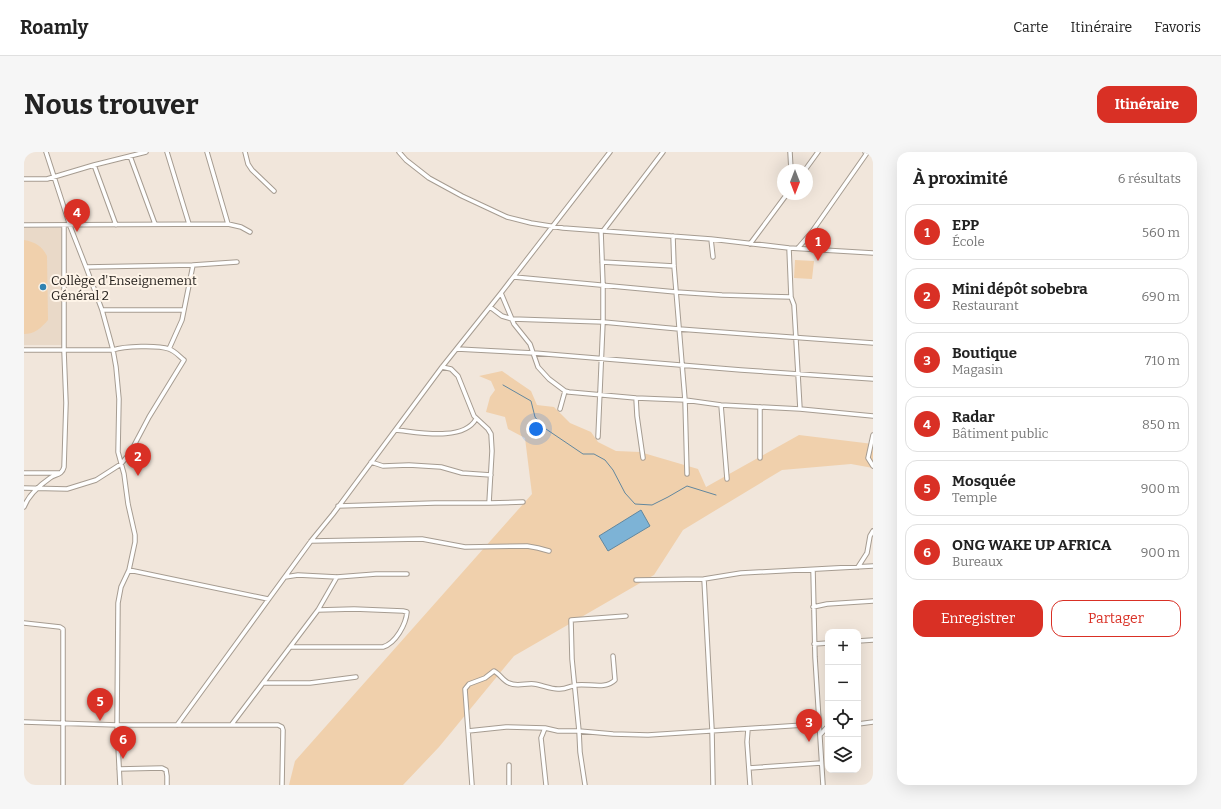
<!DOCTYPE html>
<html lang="fr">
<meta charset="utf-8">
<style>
body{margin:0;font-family:Bitter,serif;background:#f6f6f6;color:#222}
.controls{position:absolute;right:12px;bottom:12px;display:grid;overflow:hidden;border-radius:8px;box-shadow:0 4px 16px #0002}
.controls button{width:36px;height:36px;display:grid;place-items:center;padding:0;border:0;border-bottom:1px solid #e0e0e0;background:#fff;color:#222;font:20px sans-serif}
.compass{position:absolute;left:753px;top:12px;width:36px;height:36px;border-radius:50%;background:#fff;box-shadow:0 4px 16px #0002;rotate:180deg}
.you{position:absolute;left:512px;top:277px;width:14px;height:14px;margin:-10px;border:3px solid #fff;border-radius:50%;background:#1a73e8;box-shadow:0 0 0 6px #1a73e833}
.badge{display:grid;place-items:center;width:26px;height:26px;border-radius:50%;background:#d93025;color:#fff;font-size:13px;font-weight:700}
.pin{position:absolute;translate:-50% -33px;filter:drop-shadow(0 1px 2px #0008)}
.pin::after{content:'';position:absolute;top:21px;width:14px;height:12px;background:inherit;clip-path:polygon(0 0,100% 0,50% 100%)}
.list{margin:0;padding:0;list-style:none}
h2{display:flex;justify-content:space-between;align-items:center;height:52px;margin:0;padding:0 16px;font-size:17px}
h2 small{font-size:13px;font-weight:400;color:#767676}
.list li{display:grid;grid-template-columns:26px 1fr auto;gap:12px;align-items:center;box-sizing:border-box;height:56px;margin:0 8px 8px;padding:0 8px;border:1px solid #e0e0e0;border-radius:12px}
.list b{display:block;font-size:15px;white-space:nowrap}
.list p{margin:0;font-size:13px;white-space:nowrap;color:#767676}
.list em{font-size:13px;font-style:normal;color:#767676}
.actions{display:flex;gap:8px;padding:12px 16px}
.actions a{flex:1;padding:9px 0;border:1px solid #d93025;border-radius:12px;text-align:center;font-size:14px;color:#d93025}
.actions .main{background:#d93025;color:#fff}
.icon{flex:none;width:22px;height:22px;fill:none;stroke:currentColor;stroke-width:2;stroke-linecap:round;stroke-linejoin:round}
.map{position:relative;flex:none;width:849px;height:633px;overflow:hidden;border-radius:12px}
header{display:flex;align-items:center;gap:24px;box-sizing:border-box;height:56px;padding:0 20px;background:#fff;border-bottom:1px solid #e0e0e0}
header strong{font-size:19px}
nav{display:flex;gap:22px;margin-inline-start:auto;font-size:14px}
.intro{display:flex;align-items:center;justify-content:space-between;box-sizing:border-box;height:96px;padding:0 24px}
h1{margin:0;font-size:28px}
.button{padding:10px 18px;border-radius:12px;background:#d93025;color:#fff;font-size:14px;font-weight:700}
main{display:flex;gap:24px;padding:0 24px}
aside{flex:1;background:#fff;border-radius:12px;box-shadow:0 4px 16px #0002}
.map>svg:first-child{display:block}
.built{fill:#e9d9c8}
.green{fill:#f0d0ac}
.water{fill:#7db3d6;stroke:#62879e}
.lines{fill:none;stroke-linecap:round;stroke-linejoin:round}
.stream{stroke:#62879e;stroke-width:1}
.street-casing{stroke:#a69c91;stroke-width:5.5}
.street{stroke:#fff;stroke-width:3.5}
.poi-dot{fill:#2f82b2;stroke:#fef4e8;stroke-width:1.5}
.labels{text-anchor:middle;stroke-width:4;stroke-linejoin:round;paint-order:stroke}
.poi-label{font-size:13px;fill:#24201c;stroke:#fef4e8;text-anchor:start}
</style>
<header>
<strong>Roamly</strong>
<nav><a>Carte</a><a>Itinéraire</a><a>Favoris</a></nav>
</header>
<div class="intro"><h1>Nous trouver</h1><a class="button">Itinéraire</a></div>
<main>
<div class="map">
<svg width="849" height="633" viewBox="0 0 849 633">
<rect width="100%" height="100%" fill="#f1e6db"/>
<path class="built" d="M0,76H37L38,193H0Z"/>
<path class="green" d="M0,88C11,90 18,94 23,104L24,168C17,176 11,182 0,182Z
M771,108L790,109L788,127L770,126Z
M478,219L507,239L513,253L530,255L546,271L567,280L574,290L592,299L616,300L674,317L682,335L775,283L849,292V316L827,312L758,318L659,378L630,423L490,504L415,595L379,633H265L271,609L508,342L501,286L484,277L481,265L462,260L466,245L471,238L467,229L455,224Z"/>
<path class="water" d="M617,358L626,374L584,399L575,384Z"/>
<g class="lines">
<path class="stream" d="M479,233L507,249L511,265L519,275L559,302H570L581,308L589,318L601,341L611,352L628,353L644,345L663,334L692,343"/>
<g class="street-casing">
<path id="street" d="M22,0L46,74L62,115L78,158L89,198L92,215L95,247L94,300L100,322L104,352L111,383V390L105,418L97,435L94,451L93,573L96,633
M143,0L165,72
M183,0L204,72
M221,0L224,12L228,18L250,39
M375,0L382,8L405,26L438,44L483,65L507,71L539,76L687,87L765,96L849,101
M766,0L767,18
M106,4L131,72
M70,13L92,73
M781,18L794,0
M0,27H23L70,13L122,0
M0,73L204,72L217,75L226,80
M579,79L639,0
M649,84L650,114L661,248L663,322
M687,87L689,105
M726,92L763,42
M765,96L767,145L770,153L776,257
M774,96L787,81L843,1L841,0
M578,110L650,114
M62,115L169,113L213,110
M490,125L652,140L698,143L767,145
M477,141L490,172L506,192L514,215L525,227L541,239L545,240L612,246L661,248L697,253L776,257L849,264
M466,155L478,164L488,167L579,170L655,177L849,191
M78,158H160
M145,197L158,168L169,113
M433,197L510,201L717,218L849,227
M0,198H89C100,194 134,193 145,197C151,199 155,204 160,208L125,265L106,301L97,312L72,328L43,337L0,336
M612,246L613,264L619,306
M697,253L703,327
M736,255V306
M536,257L541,239
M372,278C393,280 439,290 452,267
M849,283L844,306L849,314
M574,285L579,170V133L577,79
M347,310L359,314L385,313L417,315L438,321L467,323
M0,321H35
M465,351L499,350
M314,354L411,351H465L468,299L467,282L464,277L450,264L434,224L427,217L418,215
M0,355C4,344 16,333 26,326C32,322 38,323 40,315L42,251L40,199V73
M287,389L398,387L441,395L503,394L514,396L525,399
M834,415L843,401L846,384L849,379
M105,418L244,447
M789,418L791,505L799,633
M261,425L274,423L313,425L352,422H383
M612,428L680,427
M789,455L803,452L849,449
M0,471L36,475L39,477V633
M834,489L849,488
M790,492L804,491
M266,495H359C372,491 382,472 383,460L379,459L330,457L294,458
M239,531H286L332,525
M0,570L93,573H254L258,575L259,578L258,633
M208,572L294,458L313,425
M834,572L849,570
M153,573L287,389L309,362L418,215L477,141L586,0
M521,576L517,586L522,633
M724,577L723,590L726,633
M444,579L482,575L521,576L534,579H555L589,582L624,583L795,572
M796,583L804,574
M485,613V633
M725,616L797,611
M95,617L138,616L142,618L143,624V633
M448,633L441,537L445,532L461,526L470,519C476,522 479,529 485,531C492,535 502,531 510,532C518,533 526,537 534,537C541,538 546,534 552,533C565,531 581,538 591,528L589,504
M561,633L556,600L555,579L548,507L547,468L602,464
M689,633L688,578L680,427L717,421L849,414"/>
</g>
<use href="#street" class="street"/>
</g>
<circle class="poi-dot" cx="19" cy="135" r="4"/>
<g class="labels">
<g class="poi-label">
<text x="27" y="133">Collège d'Enseignement<tspan x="27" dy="15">Général 2</tspan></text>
</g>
</g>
</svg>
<div class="controls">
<button>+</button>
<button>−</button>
<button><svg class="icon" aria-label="locate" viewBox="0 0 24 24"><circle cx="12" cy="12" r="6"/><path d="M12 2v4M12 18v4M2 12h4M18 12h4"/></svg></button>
<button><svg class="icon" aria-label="layers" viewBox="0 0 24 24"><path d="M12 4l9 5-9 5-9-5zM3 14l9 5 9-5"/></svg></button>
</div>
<svg class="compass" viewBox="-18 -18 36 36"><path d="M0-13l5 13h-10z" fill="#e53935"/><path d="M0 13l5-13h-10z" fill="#767676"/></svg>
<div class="you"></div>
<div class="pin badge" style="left:794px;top:109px">1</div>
<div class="pin badge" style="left:114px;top:324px">2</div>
<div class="pin badge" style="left:785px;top:590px">3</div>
<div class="pin badge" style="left:53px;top:80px">4</div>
<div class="pin badge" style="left:76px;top:569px">5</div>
<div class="pin badge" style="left:99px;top:607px">6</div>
</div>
<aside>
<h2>À proximité<small>6 résultats</small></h2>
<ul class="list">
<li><span class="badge">1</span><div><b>EPP</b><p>École</p></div><em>560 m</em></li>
<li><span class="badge">2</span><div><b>Mini dépôt sobebra</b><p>Restaurant</p></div><em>690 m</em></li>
<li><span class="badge">3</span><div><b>Boutique</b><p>Magasin</p></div><em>710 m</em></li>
<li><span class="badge">4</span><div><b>Radar</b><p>Bâtiment public</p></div><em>850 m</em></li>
<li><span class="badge">5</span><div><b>Mosquée</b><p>Temple</p></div><em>900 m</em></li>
<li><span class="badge">6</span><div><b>ONG WAKE UP AFRICA</b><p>Bureaux</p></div><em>900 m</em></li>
</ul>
<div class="actions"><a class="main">Enregistrer</a><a>Partager</a></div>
</aside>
</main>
